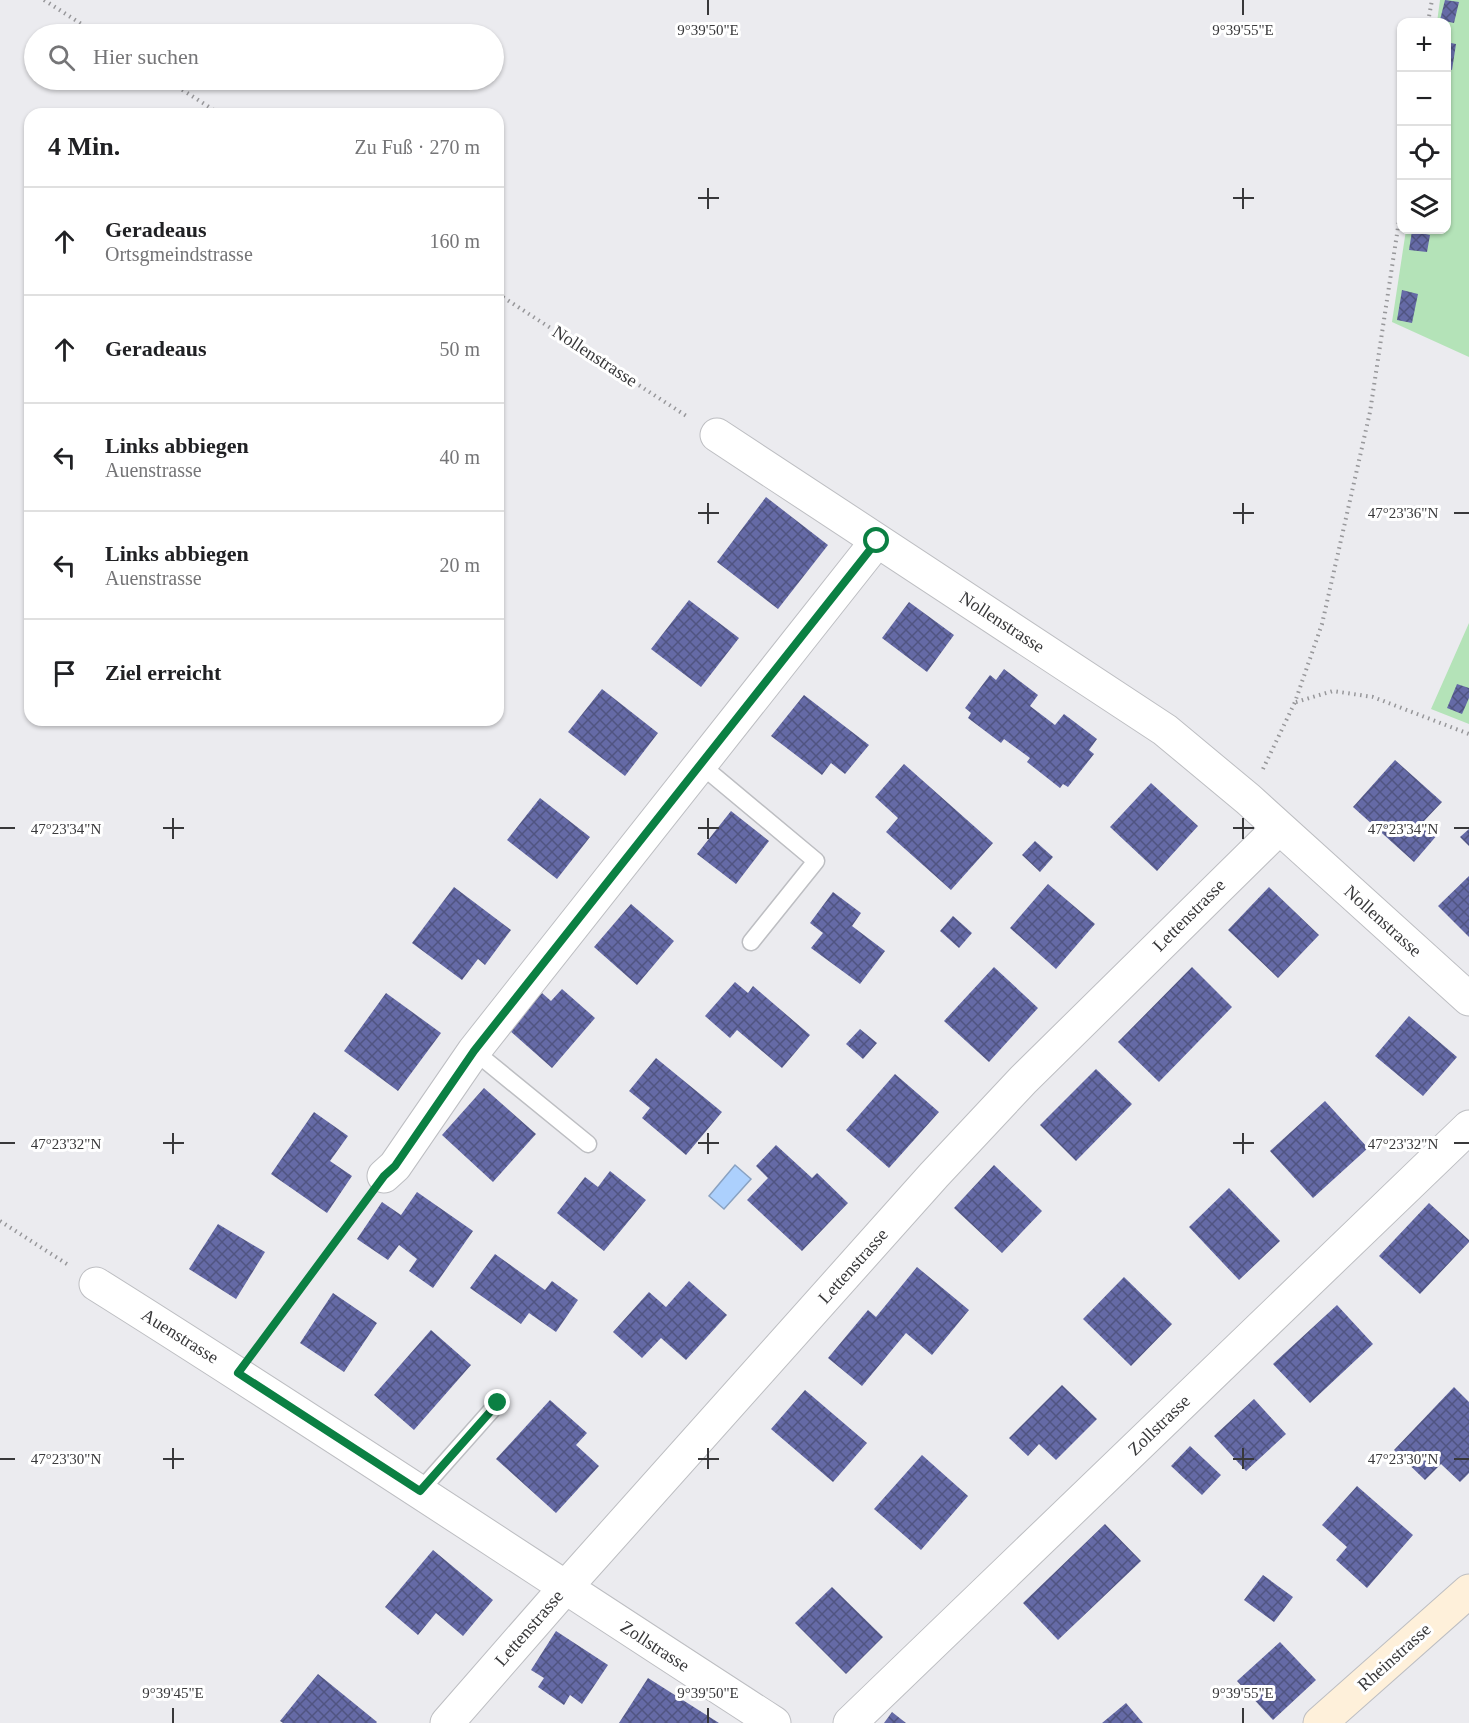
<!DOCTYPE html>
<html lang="de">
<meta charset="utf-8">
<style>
body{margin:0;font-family:Georgia,serif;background:#f2f2f2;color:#202124}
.controls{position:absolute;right:18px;top:18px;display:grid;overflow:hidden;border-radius:12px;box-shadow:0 2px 4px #0004}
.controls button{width:54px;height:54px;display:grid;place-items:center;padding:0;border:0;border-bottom:2px solid #e0e0e0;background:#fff;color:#202124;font:30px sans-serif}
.stop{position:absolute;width:18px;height:18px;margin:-14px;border:4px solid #0b8043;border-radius:50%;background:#fff}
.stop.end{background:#0b8043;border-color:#fff;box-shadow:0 2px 6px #0008}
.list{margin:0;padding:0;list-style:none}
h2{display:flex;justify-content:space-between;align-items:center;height:78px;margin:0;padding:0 24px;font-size:26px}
h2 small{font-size:20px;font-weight:400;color:#757577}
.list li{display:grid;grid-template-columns:39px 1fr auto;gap:18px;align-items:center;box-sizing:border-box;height:108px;padding:0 24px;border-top:2px solid #e0e0e0}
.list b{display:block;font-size:22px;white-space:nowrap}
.list p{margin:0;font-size:20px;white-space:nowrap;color:#757577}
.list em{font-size:20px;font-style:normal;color:#757577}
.icon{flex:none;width:33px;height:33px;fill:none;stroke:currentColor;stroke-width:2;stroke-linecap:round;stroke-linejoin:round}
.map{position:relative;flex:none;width:1469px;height:1723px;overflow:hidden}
.search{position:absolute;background:#fff;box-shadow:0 2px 4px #0004;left:24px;top:24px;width:480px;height:66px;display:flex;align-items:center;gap:15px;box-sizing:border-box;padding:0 21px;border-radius:33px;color:#757577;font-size:22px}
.panel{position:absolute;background:#fff;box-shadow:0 2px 4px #0004;left:24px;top:108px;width:480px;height:618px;border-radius:18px}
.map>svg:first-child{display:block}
.garden{fill:#b4e3b8}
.water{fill:#acd0fd;stroke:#89a2c2;stroke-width:1.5}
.building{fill:url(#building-cross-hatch)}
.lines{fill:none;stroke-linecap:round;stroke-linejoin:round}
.service-casing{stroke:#bdbec2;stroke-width:19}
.minor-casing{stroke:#bdbec2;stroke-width:35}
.secondary-casing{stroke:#bdbec2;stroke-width:35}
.path{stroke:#97979a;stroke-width:4;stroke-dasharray:1.5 4.5;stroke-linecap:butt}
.service{stroke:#fff;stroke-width:16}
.minor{stroke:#fff;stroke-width:33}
.secondary{stroke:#fef0da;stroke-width:33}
.route{stroke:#0b8043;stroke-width:8}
.ticks{fill:none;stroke:#38383a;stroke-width:2}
.labels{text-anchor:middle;stroke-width:6;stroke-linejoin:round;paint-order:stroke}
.street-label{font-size:18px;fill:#38383a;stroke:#fff}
.ticks-label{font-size:15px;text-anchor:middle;fill:#38383a;stroke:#fff;stroke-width:6;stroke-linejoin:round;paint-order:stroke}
</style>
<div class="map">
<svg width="1469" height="1723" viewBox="0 0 1469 1723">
<defs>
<pattern id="building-cross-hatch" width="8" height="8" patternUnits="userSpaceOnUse" patternTransform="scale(1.5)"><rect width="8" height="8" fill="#656aa6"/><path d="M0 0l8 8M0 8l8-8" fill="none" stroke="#505481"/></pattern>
</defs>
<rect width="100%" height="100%" fill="#ebebef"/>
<path class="garden" d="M1440,0H1469V357L1392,322L1406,230H1446V22H1437Z
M1469,623V724L1431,709Z"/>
<path class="water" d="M735,1165L751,1179L724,1209L709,1196Z"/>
<path class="building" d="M1445,0L1459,2L1454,23L1440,20Z
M1446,42L1456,44L1452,70L1446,69Z
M1412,231L1430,235L1427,252L1409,250Z
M1402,290L1418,294L1412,323L1397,320Z
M766,497L828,545L778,609L717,562Z
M689,600L739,638L701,687L651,649Z
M909,602L954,635L927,672L882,638Z
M1004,669L1038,695L1030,706L1055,725L1064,714L1097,739L1089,750L1094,754L1068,787L1063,784L1060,788L1027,762L1030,758L1004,739L1001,743L968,718L971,713L965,708L990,675L996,680Z
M1457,684L1469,688V698L1462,714L1447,708Z
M602,689L658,733L625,776L568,732Z
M804,695L869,745L845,774L831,763L822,775L771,736Z
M1395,760L1442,802L1424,821L1438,834L1414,862L1353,807Z
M904,764L993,843L951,890L886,832L898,818L875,797Z
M1151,783L1198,826L1157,871L1110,827Z
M540,798L590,837L557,879L507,840Z
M731,811L769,841L736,884L697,854Z
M1469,829V846L1460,837Z
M1035,841L1053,857L1040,872L1022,855Z
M1469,876V937L1438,906Z
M1048,884L1095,924L1056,969L1010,928Z
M454,887L511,930L485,965L478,959L462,980L412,943Z
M1269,887L1319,935L1278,978L1228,930Z
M833,892L861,913L852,926L885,951L860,984L811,948L823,933L810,923Z
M631,904L674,941L637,985L594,947Z
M953,916L972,933L959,948L940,931Z
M994,967L1038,1008L989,1062L944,1021Z
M1192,967L1232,1007L1159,1082L1118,1042Z
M735,982L748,993L753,986L810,1035L782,1068L737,1030L730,1038L705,1016Z
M562,989L595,1018L552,1068L509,1030L542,993L551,1001Z
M386,993L441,1033L398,1091L344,1051Z
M1409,1016L1457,1057L1423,1096L1375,1056Z
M860,1029L877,1043L863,1059L846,1044Z
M656,1058L722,1112L686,1155L642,1118L650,1108L629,1091Z
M1096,1069L1132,1104L1076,1161L1040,1125Z
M895,1074L939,1112L889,1168L846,1130Z
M484,1088L536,1134L493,1182L442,1135Z
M1325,1101L1368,1148L1313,1198L1270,1151Z
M314,1112L348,1136L330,1161L352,1176L327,1213L271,1174Z
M776,1145L812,1178L817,1173L848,1203L802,1251L747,1200L768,1178L756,1166Z
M994,1165L1042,1211L1002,1253L954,1208Z
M610,1171L646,1200L604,1251L557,1213L585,1177L598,1187Z
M1229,1188L1280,1241L1239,1280L1189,1227Z
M417,1192L473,1231L433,1288L409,1271L417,1259L399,1245L388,1260L357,1239L382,1202L401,1215Z
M1429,1203L1469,1240V1242L1420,1294L1379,1256Z
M218,1224L265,1252L236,1299L189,1269Z
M495,1254L545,1290L552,1281L578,1300L556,1332L529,1313L521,1324L470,1288Z
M917,1267L969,1310L932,1355L906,1333L862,1386L828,1358L868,1310L876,1317Z
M1124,1277L1172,1324L1131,1366L1083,1319Z
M689,1281L727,1315L686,1360L661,1338L642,1358L613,1332L649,1292L666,1307Z
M333,1293L377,1323L344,1372L300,1343Z
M1337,1305L1373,1344L1310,1403L1273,1364Z
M431,1330L471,1365L414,1430L374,1395Z
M1062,1385L1097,1419L1056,1460L1039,1444L1028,1456L1009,1438Z
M1454,1387L1469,1402V1473L1460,1482L1441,1464L1425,1480L1394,1450Z
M805,1390L867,1443L833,1482L771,1429Z
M1254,1399L1286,1434L1246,1471L1214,1436Z
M550,1400L587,1433L576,1445L599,1466L556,1513L496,1459Z
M1190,1446L1221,1475L1202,1495L1171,1466Z
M922,1455L968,1496L921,1550L874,1509Z
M1357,1486L1413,1535L1367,1588L1336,1560L1347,1547L1322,1525Z
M1105,1524L1141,1561L1058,1640L1023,1603Z
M433,1550L493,1600L463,1636L436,1613L418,1635L385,1607Z
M1263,1575L1293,1597L1274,1622L1244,1600Z
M832,1587L883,1637L846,1674L795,1623Z
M556,1631L608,1665L582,1704L570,1695L564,1705L538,1687L544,1678L531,1670Z
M1280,1642L1316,1680L1273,1720L1237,1681Z
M318,1674L377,1722L376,1723H283L280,1721Z
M648,1678L719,1723H619Z
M1126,1703L1143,1723H1102Z
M892,1712L906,1723H884Z"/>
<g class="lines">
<g class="service-casing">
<path id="service" d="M701,765L816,861L751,942
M474,1051L588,1144
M420,1491L498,1403"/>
</g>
<g class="minor-casing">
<path id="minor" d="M717,435L1165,730L1248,799L1469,999
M384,1176L395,1166L474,1051L877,541
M96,1284C324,1427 548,1577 774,1723
M447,1723L565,1588L934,1175L1023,1080L1279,828
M850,1723L1469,1127"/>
</g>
<g class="secondary-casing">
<path id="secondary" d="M1320,1723L1469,1591"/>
</g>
<path class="path" d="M44,0L97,34
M1428,22L1432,0
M167,80L220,114
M498,294L688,417
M1296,702L1333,691L1373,697L1469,734
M1263,769L1295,702L1322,624L1370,412L1402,201
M0,1221L70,1266
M257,1349L365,1203"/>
<use href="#service" class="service"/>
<use href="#minor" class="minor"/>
<use href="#secondary" class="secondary"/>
</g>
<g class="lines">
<path class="route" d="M498,1403L420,1491L238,1373L384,1176L395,1166L474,1051L877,541"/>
</g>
<path class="ticks" d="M708,0V15M1243,0V15M708,188V209M1243,188V209M698,198H719M1233,198H1254M708,503V524M1243,503V524M698,513H719M1233,513H1254M1454,513H1469M173,818V839M708,818V839M1243,818V839M0,828H15M163,828H184M698,828H719M1233,828H1254M1454,828H1469M173,1133V1154M708,1133V1154M1243,1133V1154M0,1143H15M163,1143H184M698,1143H719M1233,1143H1254M1454,1143H1469M173,1448V1469M708,1448V1469M1243,1448V1469M0,1459H15M163,1459H184M698,1459H719M1233,1459H1254M1454,1459H1469M173,1708V1723M708,1708V1723M1243,1708V1723"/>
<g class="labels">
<g class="street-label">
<text transform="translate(595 356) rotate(33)" y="6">Nollenstrasse</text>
<text transform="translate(1002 622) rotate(33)" y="6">Nollenstrasse</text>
<text transform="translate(1189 915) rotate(-45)" y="6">Lettenstrasse</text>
<text transform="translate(1383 921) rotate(42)" y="6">Nollenstrasse</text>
<text transform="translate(853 1266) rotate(-48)" y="6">Lettenstrasse</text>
<text transform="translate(180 1336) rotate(32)" y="6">Auenstrasse</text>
<text transform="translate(1159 1425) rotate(-44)" y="6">Zollstrasse</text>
<text transform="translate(529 1628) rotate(-49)" y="6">Lettenstrasse</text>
<text transform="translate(655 1646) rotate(33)" y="6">Zollstrasse</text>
<text transform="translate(1394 1657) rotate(-42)" y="6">Rheinstrasse</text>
</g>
</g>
<g class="ticks-label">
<text x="708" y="35">9°39'50"E</text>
<text x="1243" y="35">9°39'55"E</text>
<text x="1403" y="518">47°23'36"N</text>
<text x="66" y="834">47°23'34"N</text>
<text x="1403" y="834">47°23'34"N</text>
<text x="66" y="1149">47°23'32"N</text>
<text x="1403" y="1149">47°23'32"N</text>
<text x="66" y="1464">47°23'30"N</text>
<text x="1403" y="1464">47°23'30"N</text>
<text x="173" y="1698">9°39'45"E</text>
<text x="708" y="1698">9°39'50"E</text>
<text x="1243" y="1698">9°39'55"E</text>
</g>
</svg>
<div class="controls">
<button>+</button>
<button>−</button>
<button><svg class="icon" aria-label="locate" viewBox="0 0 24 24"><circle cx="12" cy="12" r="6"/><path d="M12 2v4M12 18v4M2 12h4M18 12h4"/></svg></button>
<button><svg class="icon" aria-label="layers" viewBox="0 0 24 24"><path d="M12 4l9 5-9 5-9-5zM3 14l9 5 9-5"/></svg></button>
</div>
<div class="stop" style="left:877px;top:541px"></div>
<div class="stop end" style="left:498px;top:1403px"></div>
<div class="search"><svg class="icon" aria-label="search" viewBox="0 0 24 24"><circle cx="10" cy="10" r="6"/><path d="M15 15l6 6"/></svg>Hier suchen</div>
<section class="panel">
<h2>4 Min.<small>Zu Fuß · 270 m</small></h2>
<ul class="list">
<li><svg class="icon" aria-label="ahead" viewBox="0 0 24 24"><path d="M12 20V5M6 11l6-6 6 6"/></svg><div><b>Geradeaus</b><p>Ortsgmeindstrasse</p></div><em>160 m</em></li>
<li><svg class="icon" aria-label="ahead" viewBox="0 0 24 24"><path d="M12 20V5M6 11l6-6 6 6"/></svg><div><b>Geradeaus</b></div><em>50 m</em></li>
<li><svg class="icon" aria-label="left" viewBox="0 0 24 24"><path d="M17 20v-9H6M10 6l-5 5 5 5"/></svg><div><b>Links abbiegen</b><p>Auenstrasse</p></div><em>40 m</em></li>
<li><svg class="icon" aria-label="left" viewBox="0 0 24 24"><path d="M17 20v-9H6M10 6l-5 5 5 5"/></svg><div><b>Links abbiegen</b><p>Auenstrasse</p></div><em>20 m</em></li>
<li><svg class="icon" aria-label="arrive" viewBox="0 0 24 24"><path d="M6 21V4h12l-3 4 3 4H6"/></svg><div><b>Ziel erreicht</b></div></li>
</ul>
</section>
</div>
